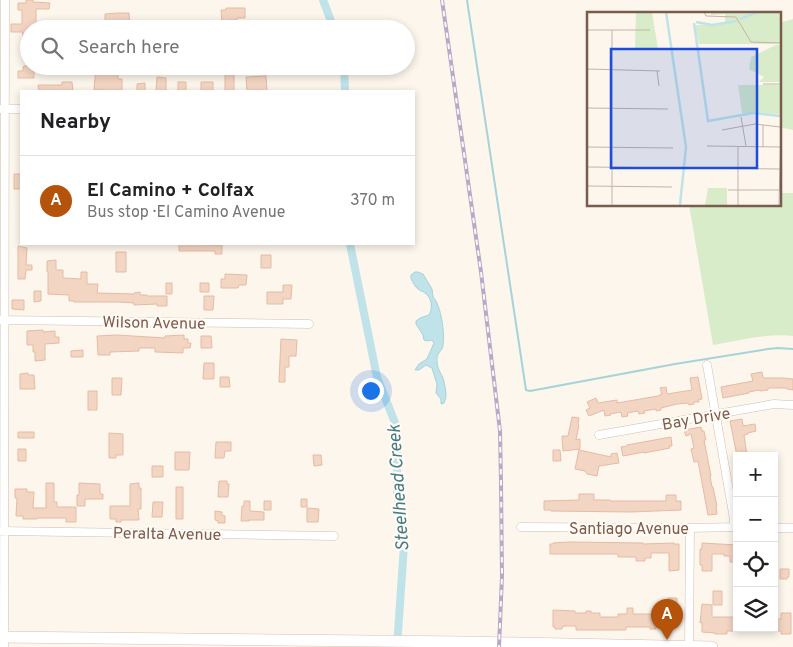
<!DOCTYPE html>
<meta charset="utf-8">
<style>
body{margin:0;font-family:Overpass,sans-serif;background:#f6f6f6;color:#202124}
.controls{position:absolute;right:15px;bottom:15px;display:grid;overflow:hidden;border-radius:0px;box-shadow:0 2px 8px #0003}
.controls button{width:45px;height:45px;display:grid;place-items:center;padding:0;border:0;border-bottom:1px solid #e0e0e0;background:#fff;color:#202124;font:25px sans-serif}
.you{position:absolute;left:370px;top:390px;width:18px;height:18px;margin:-12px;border:4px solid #fff;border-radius:50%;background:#1a73e8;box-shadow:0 0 0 8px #1a73e833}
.badge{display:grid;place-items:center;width:32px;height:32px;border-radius:50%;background:#b45309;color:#fff;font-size:16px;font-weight:700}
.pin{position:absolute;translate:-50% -41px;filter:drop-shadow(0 1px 2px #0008)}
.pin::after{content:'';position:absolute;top:26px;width:18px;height:15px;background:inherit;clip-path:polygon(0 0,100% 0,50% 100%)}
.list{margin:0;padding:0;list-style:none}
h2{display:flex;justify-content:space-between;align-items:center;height:65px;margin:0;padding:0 20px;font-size:21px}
h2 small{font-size:16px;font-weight:400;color:#757577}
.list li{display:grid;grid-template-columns:32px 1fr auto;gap:15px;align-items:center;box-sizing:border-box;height:90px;padding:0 20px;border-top:1px solid #e0e0e0}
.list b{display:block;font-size:19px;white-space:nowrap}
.list p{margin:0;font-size:16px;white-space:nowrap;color:#757577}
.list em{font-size:16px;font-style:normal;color:#757577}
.icon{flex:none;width:28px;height:28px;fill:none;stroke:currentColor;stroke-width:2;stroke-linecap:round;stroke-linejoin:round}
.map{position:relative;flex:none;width:793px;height:647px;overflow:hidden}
.search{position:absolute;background:#fff;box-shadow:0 2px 8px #0003;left:20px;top:20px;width:395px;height:55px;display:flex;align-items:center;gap:12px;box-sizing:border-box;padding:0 18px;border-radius:28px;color:#757577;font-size:19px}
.panel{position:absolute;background:#fff;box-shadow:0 2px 8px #0003;left:20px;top:90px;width:395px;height:155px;border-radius:0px}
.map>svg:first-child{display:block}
.green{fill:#d8ecc9}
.water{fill:#bfe3e8;stroke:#a5d3da}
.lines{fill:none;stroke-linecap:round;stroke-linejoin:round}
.stream{stroke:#a5d3da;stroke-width:2}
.canal{stroke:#bfe3e8;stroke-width:8}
.building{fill:#f3d5c3;stroke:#e6bba3}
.minor-casing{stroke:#d1beb0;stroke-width:9}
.secondary-casing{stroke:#d6c0b0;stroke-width:12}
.minor{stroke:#fff;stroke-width:8}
.secondary{stroke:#fff;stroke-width:11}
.rail-casing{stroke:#b9a8c9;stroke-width:4}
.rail{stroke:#fffaf3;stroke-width:2;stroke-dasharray:5.5;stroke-linecap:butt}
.labels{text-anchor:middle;stroke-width:4.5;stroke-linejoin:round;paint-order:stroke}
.street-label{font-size:16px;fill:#7a5c4d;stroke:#fffaf3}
.water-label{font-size:18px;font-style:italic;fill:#437c86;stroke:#fffaf3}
.inset-river{fill:none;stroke:#bfe3e8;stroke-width:2.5}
.inset-road{fill:none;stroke:#c5b3a7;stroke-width:1}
.view{fill:#1d4ed8;fill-opacity:0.15;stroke:#1d4ed8;stroke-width:2.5}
.inset-edge{fill:none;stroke:#7a5c4d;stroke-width:2.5}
</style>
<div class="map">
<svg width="793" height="647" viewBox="0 0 793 647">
<rect width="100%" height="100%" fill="#fdf6ec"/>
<path class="green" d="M793,19V130L779,127V23Z
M779,193H793V336C766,333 739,341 713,345L689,205H779Z"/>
<path class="water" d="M415,272H418L423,274L432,289L433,297C441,305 445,333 443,345C443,352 436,351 437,362C437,367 440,372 442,376C444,379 446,391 446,395C446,398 445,400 444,403L441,404V399L436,393L437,384L432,368L426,365L419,370H415L419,364L427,359L434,343L432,340L427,341L424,340L423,335L416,324V321L420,318L429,315C433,308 432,298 425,293C423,291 420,291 418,289C415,287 413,282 411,279V275Z"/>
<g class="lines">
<path class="stream" d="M467,0L526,390L530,391L675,364L768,349L778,348L793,349"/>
<path class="canal" d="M323,0L334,29
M344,66L345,91
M350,244L377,377L397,428V494L405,531L397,647"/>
</g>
<path class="building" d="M26,0H33V2L50,3L49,9H36V29H29V48H22L23,32H11V24H22V10H18V3H26Z
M226,8H245V18H237V20H229V29H217V23L222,22L221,10H226Z
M118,13H129L130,29H105V14Z
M24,66H34V78H18V71H23V67Z
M96,66H118V79H122V91L94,90Z
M172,66H191V72L172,71Z
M225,71L234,72V91H225Z
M266,76L267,91H247L246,77Z
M157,77L166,78V91H156Z
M62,82H72L73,91H39L38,85H62Z
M178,82H186V91H178Z
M201,82H213V91H201Z
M145,83V91H137V84Z
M14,174H21V189H14Z
M179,244L222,245V254H215V251H179Z
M18,246L27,248L26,265H32V270H26L25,279H18Z
M116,252H126V272H116Z
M261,255H271V268H261Z
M56,260V270H63V278L81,279V272H87V284H98L97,293L134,294V293L140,292V295H147V296H167V306H157V304L134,305V303L118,302H74V301H69V295L48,294V272H47V261Z
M225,274L247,275L246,285H239L238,288H221V279H225Z
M166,283H172V294H166Z
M200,283H209V292H200Z
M283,285H292L291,299H283V304H267V292H283Z
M34,291H41V301L34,302Z
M204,296H214L213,310H204Z
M12,300H24V310L12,309Z
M43,330V332L55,331V337H59V343L45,344V360L35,361V352H33V345H27V331Z
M117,335L165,338V336L184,335V339H188V343H191L190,348H183V353L155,352V348H139V351L110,352V355H98L97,336Z
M201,336H211L212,348H201Z
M281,339L297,340L296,356H289V367H285V382H279Z
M83,350V357H71V351Z
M204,363H214V379H203Z
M762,372L763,378H783L793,379V390L787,389V388H768V390L760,391L759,390L749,392V393L723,398L721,387L753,381L751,374Z
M28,373V375H34L35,389H20V374Z
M220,377H229L230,387H220Z
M698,377L702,399L698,400L699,402H694V404L689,405L688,403L677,404L661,408V410L656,411V409L644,411L645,413L639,414L638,411L627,413L628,416L622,417L621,412L610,414L611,415L605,416L604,410L589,416L586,410L590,408L587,402L596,398L598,403L617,400V403L658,396L662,394L660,388L666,387L667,394L692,390L690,378Z
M112,378H122L121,395H112Z
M88,391H97V410H88Z
M572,417L579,418L578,424L579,425L576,440L580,439V449L563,451L562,436H568Z
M742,419L743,426L755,424L756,431L748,433V434L744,435L747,456H737L730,421Z
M701,427L702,431H704L706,440H704L711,476H710L712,487H713L717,506H716L717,514L708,515L698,461L694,462L691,449L694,448L691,434L686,436L684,430Z
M18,432H34V438H18Z
M109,433L123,434V455H116V458H109Z
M671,437L672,446H669L670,448L644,453V452L623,456L621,447L627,446V445Z
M216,442H231V451H225L224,458H215Z
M18,449H26V461H18Z
M553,450H560L561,461H553Z
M579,450L611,457V454L617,453L619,463L599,466L597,476L587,474L585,471L575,469Z
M175,452H190L189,470H175Z
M313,455H321L322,465L314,466Z
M152,466H163V477H152Z
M219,481H227V484H229L228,497H218Z
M46,483H54V502H57V507H76V522H66V518H37V519H23V516H16L17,498H15V489H27V492H34L33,508H46Z
M79,483L100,484V494H103V499H85V506H77V495H79Z
M139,483V488H141V509H138L139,520H121V522H116V519H110V506H130V484Z
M176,487H183V519H176Z
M579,494H594V500H610V501H666V495H676V501H681V510L631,512L551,511V510H544V501L579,500Z
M301,499H307V507H301Z
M244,501H250V511L264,512V520H249V521H241L242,506H244Z
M264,501H271V510H264Z
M153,502H163L162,517H152Z
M307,508L319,509L318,522H307Z
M215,511L222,512V515L225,516V523H218V521L215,520Z
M570,542L643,543V544L674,543V544H679V570L669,571V553H651V558H645V561H636V557H618V554H550V544H553V543Z
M702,543L737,545V562H730V556H724V554H712V571H702V565H700V549H702Z
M780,569H789V577H787V579H780Z
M713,591H722V605H713Z
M668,598H677V627H656V629H650V627H626V630H576V626H565L562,627V629H555V627H553V610L575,611V613H586V611H591V613H600V617H618V614H627V608H633V614H654L655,606L668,607Z
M702,604L712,605V617H737V631H727V634H715V633L702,632V622L700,623Z
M781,613H791V634H781V631H774V619H781Z"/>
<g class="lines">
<g class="minor-casing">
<path id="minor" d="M1,109H21
M1,320L309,324
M707,365L734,519V527
M599,435L774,404L793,405
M521,527L690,528L737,527
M774,528H793
M0,531L334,536
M4,647L5,0
M689,647L690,528"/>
</g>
<g class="secondary-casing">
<path id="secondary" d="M0,637L467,642L712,647"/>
</g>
<use href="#minor" class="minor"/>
<use href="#secondary" class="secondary"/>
<g class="rail-casing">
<path id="rail" d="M442,0L481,272L500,431L501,483L502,576L499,647"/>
</g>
<use href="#rail" class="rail"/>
</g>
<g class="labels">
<g class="street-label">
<text transform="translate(154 322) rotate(1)" y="6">Wilson Avenue</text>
<text transform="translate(696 418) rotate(-10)" y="6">Bay Drive</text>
<text x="629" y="534">Santiago Avenue</text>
<text transform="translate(167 533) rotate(1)" y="6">Peralta Avenue</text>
</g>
<g class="water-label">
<text transform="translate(398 488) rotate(-94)" y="6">Steelhead Creek</text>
</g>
</g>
<g transform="translate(587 12)">
<rect width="194" height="194" fill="#fdf6ec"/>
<path d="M49,0H65L71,37H48ZM124,0H194V32H112L108,13L138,12V2L124,3ZM189,33H194V70H172L177,65L162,57L164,45ZM151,73H194V102L155,101ZM121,176H140V193H118Z" fill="#d8ecc9"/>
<path class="inset-river" d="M79,0L99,135L93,193M153,7L171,0M109,10L125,13L150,9M107,11L121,109L166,101L193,104"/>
<path class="inset-road" d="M117,0L119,4L149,5L164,30L194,31M0,18H63M0,57L73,59M70,59L72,74M176,72H194M0,96L81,97M154,105L159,134M176,113V135M135,118L168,112L193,115M120,134L194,135M0,135L86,136M0,155L194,157M0,174L85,175M141,178H193M25,193V18M151,193V135M192,193L194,112"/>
<path class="view" d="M24,37H170V156H24Z"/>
<rect width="194" height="194" class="inset-edge"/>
</g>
</svg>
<div class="controls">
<button>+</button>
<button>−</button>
<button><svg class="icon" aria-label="locate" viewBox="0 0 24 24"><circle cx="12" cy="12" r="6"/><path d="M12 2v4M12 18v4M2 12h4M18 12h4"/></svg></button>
<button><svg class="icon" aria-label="layers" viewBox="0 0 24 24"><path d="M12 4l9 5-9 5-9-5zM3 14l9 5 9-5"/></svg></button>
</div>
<div class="you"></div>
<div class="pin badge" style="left:667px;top:640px">A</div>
<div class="search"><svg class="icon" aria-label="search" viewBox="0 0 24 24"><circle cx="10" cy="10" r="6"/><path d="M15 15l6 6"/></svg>Search here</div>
<section class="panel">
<h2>Nearby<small></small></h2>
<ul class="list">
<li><span class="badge">A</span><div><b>El Camino + Colfax</b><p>Bus stop · El Camino Avenue</p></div><em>370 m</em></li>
</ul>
</section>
</div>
